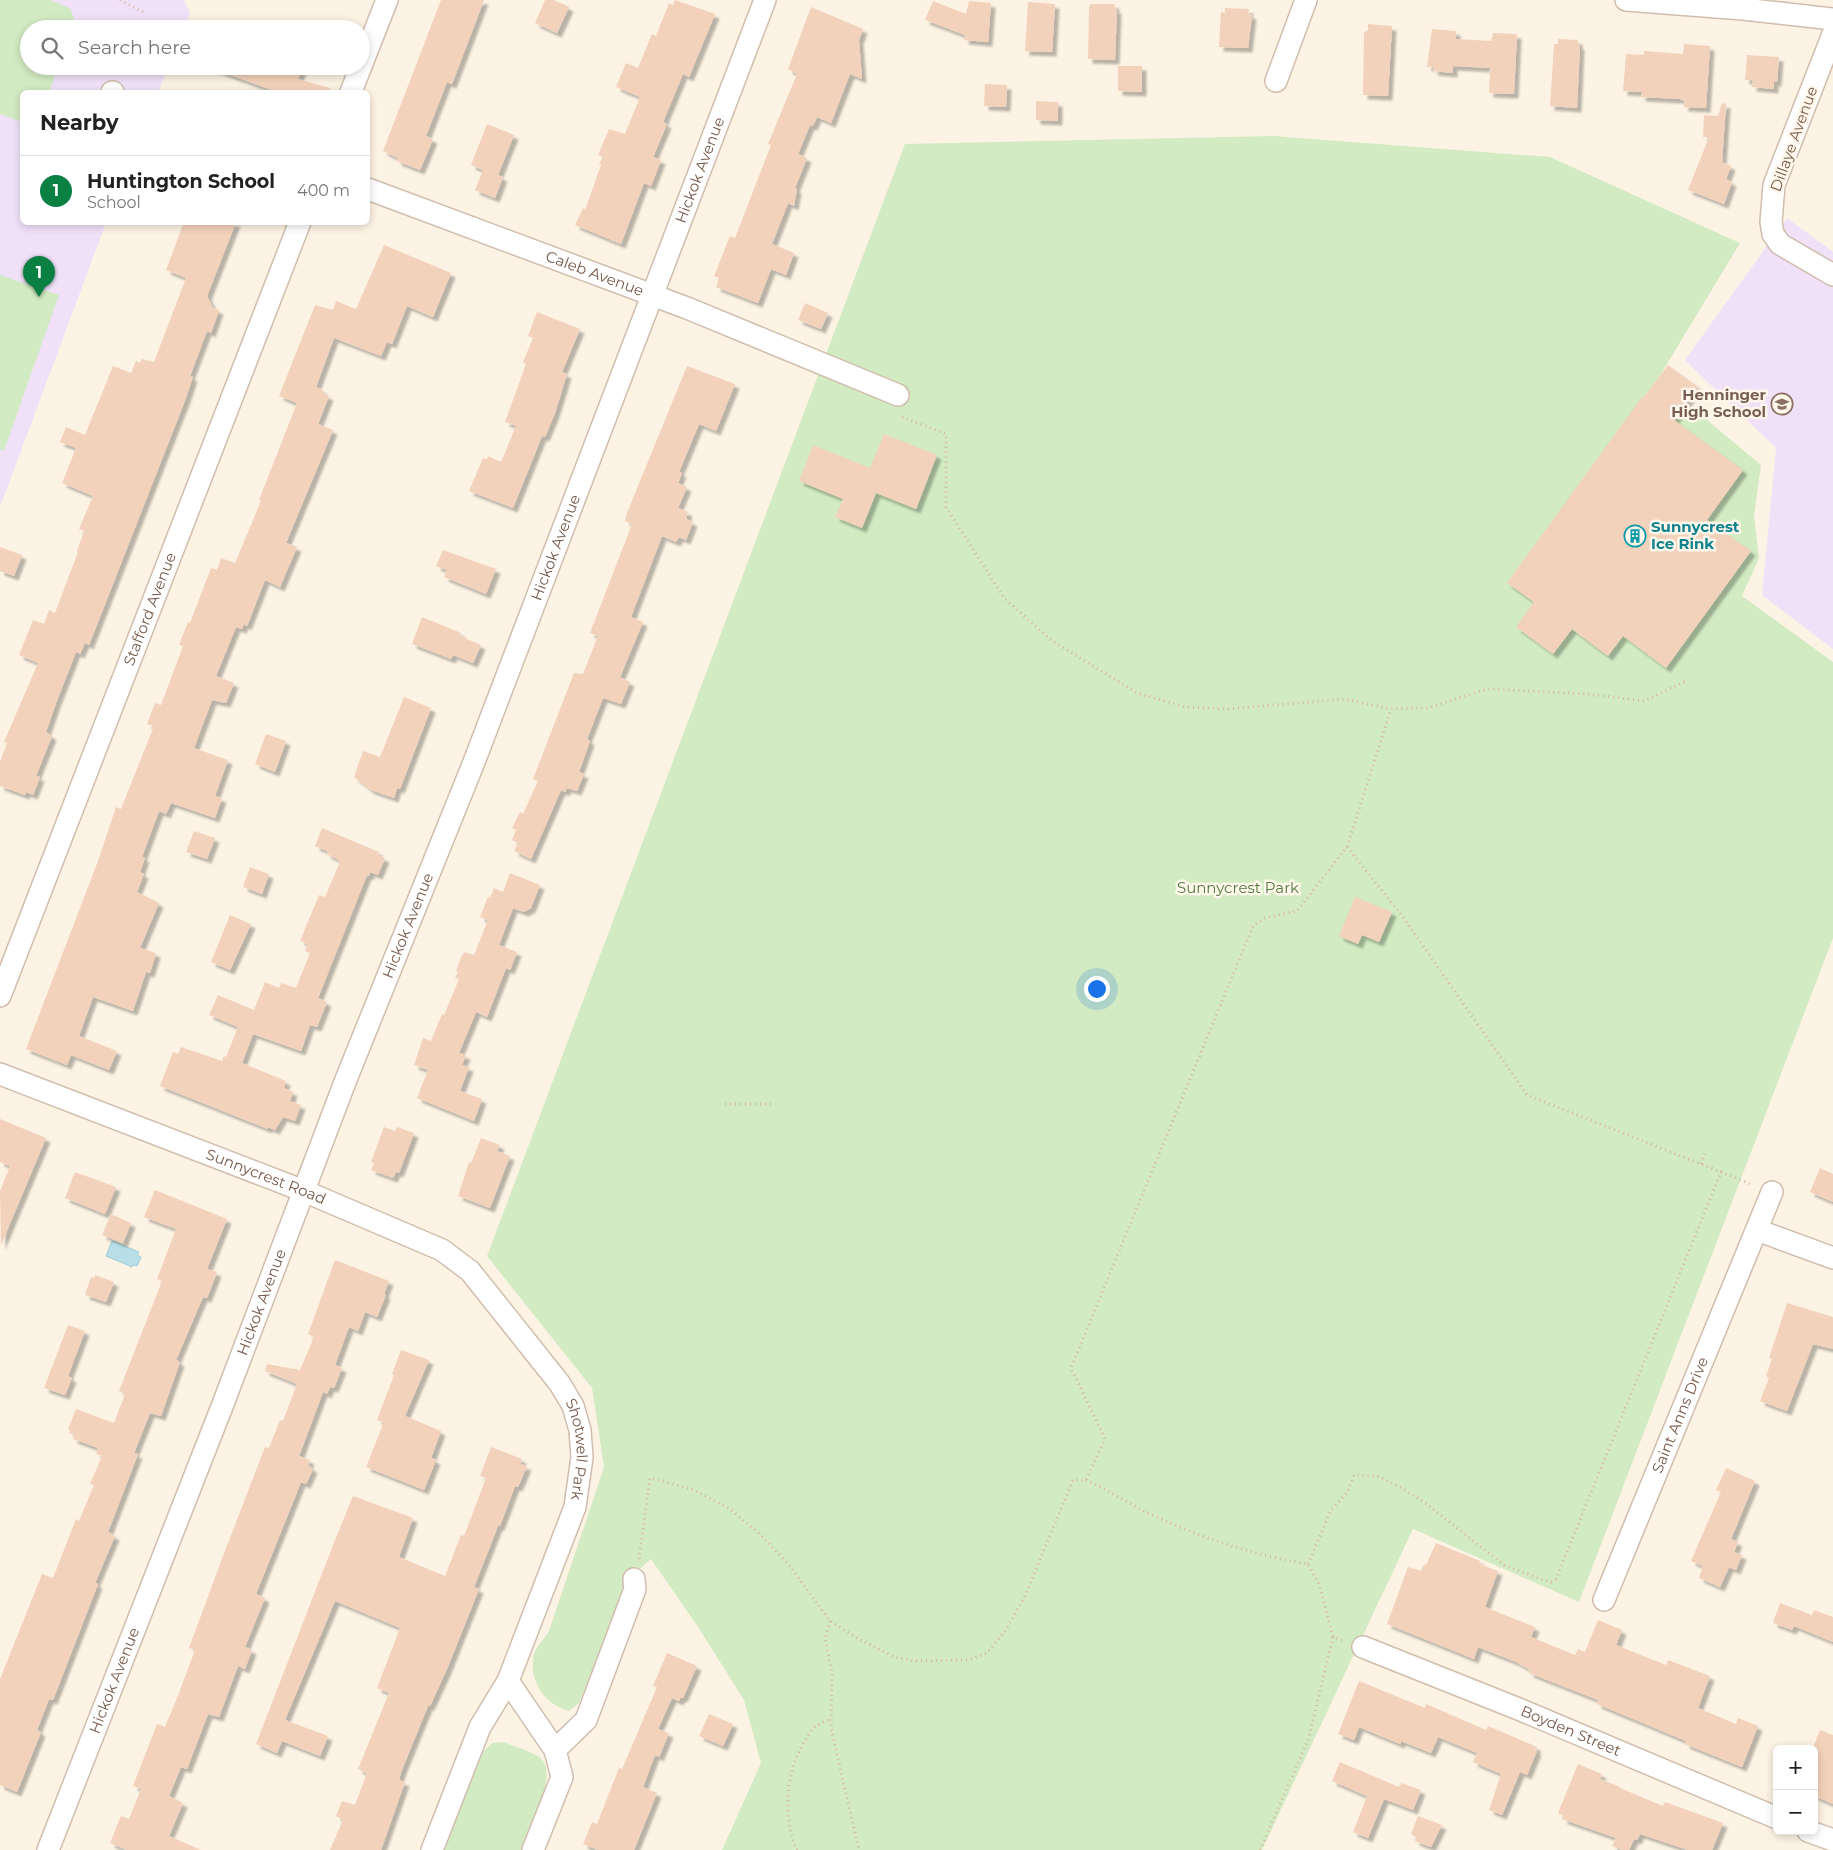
<!DOCTYPE html>
<meta charset="utf-8">
<style>
body{margin:0;font-family:Montserrat,sans-serif;background:#f6f6f6;color:#222}
.controls{position:absolute;right:15px;bottom:15px;display:grid;overflow:hidden;border-radius:8px;box-shadow:0 2px 8px #0003}
.controls button{width:45px;height:45px;display:grid;place-items:center;padding:0;border:0;border-bottom:1px solid #e0e0e0;background:#fff;color:#222;font:25px sans-serif}
.you{position:absolute;left:1096px;top:988px;width:18px;height:18px;margin:-12px;border:4px solid #fff;border-radius:50%;background:#1a73e8;box-shadow:0 0 0 8px #1a73e833}
.badge{display:grid;place-items:center;width:32px;height:32px;border-radius:50%;background:#0b8043;color:#fff;font-size:16px;font-weight:700}
.pin{position:absolute;translate:-50% -41px;filter:drop-shadow(0 1px 2px #0008)}
.pin::after{content:'';position:absolute;top:26px;width:18px;height:15px;background:inherit;clip-path:polygon(0 0,100% 0,50% 100%)}
.list{margin:0;padding:0;list-style:none}
h2{display:flex;justify-content:space-between;align-items:center;height:65px;margin:0;padding:0 20px;font-size:21px}
h2 small{font-size:16px;font-weight:400;color:#767676}
.list li{display:grid;grid-template-columns:32px 1fr auto;gap:15px;align-items:center;box-sizing:border-box;height:70px;padding:0 20px;border-top:1px solid #e0e0e0}
.list b{display:block;font-size:19px;white-space:nowrap}
.list p{margin:0;font-size:16px;white-space:nowrap;color:#767676}
.list em{font-size:16px;font-style:normal;color:#767676}
.icon{flex:none;width:28px;height:28px;fill:none;stroke:currentColor;stroke-width:2;stroke-linecap:round;stroke-linejoin:round}
.map{position:relative;flex:none;width:1833px;height:1850px;overflow:hidden}
.search{position:absolute;background:#fff;box-shadow:0 2px 8px #0003;left:20px;top:20px;width:350px;height:55px;display:flex;align-items:center;gap:12px;box-sizing:border-box;padding:0 18px;border-radius:28px;color:#767676;font-size:19px}
.panel{position:absolute;background:#fff;box-shadow:0 2px 8px #0003;left:20px;top:90px;width:350px;height:135px;border-radius:8px}
.map>svg:first-child{display:block}
.education{fill:#f0e1f9}
.green{fill:#d2ebc2}
.water{fill:#b8dfe7;stroke:#9ecfd9}
.building{fill:#f3d2bb;filter:url(#shadow)}
.lines{fill:none;stroke-linecap:round;stroke-linejoin:round}
.minor-casing{stroke:#d0bdad;stroke-width:24}
.path{stroke:#d8b59e;stroke-width:3;stroke-dasharray:1 4;stroke-linecap:butt}
.minor{stroke:#fff;stroke-width:21}
.labels{text-anchor:middle;stroke-width:5;stroke-linejoin:round;paint-order:stroke}
.street-label{font-size:15px;fill:#765949;stroke:#fff7eb}
.education-label{font-size:15px;font-weight:bold;fill:#785e54;stroke:#fff7eb;text-anchor:end}
.culture-label{font-size:15px;font-weight:bold;fill:#0d838f;stroke:#fff7eb;text-anchor:start}
.park-label{font-size:15px;fill:#527c41;stroke:#fff7eb}
</style>
<div class="map">
<svg width="1833" height="1850" viewBox="0 0 1833 1850">
<defs>
<filter id="shadow"><feDropShadow dx="4.5" dy="4.5" stdDeviation="1" flood-color="#0004"/></filter>
</defs>
<rect width="100%" height="100%" fill="#fdf3e4"/>
<path class="education" d="M0,0H184L190,13L184,29H29V66H169L158,92H22V222L106,223L0,507Z
M1787,218L1833,252V649L1762,595L1776,448L1685,360Z"/>
<path class="green" d="M0,0H51L71,9L74,20L71,29H29V66H58L49,92H22V122L0,114Z
M1274,136L1550,157L1740,243L1658,379L1761,465L1754,516L1759,558L1742,596L1833,662V938L1579,1602L1413,1529L1262,1850H722L761,1763L744,1700L698,1627L651,1559L629,1578L579,1703L569,1711C544,1704 528,1681 534,1654C536,1647 545,1638 549,1631L604,1467L592,1388L487,1256L905,144Z
M0,275L59,295L4,451L0,449Z
M504,1742C515,1747 529,1750 539,1757C561,1771 529,1831 521,1850H443L483,1752L492,1743Z"/>
<path class="water" d="M112,1241L139,1252L137,1255L141,1257L137,1266L133,1265L132,1267L106,1256Z"/>
<path class="building" d="M441,0H484L452,84L447,82L426,136L433,139L420,170L397,161L398,158L383,151Z
M545,0H554L569,7L557,33L535,23Z
M675,0L715,14L689,77L683,74L663,122L667,124L653,157L661,160L651,186L644,183L621,244L575,225L583,208L585,210L601,165L599,164L603,157L598,155L609,129L625,134L640,97L616,87L626,63L638,68L652,34L656,36L669,3L673,5Z
M933,1L966,14L969,1L991,3L988,42L964,40L965,35L925,20Z
M1028,2L1055,4L1052,52L1025,51Z
M1091,4H1115L1114,9H1117L1115,60L1088,59L1089,7Z
M811,7L863,29L859,40L862,79L850,74L831,123L817,117L813,126L810,125L798,154L807,158L795,188L797,189L794,206L788,203L772,244L794,253L786,275L771,269L758,303L716,287L719,278L714,276L730,236L735,238L771,145L768,144L797,74L788,69Z
M1225,8L1249,9L1248,14L1252,15L1248,48L1219,47L1221,12L1225,13Z
M1368,24L1392,26L1388,96L1363,95L1364,33L1368,30Z
M1432,29L1456,31V39L1491,41L1493,33L1517,34L1514,94L1489,93L1490,68L1453,66V73L1433,71L1434,66L1427,67Z
M1558,39L1578,40V45H1580L1577,108L1550,106L1554,44H1558Z
M1684,44L1710,46L1706,108L1684,107V101L1680,99L1641,97L1642,92L1623,91L1626,54L1644,55V51L1683,54Z
M1747,55L1779,57L1777,82H1774V89L1752,87L1753,80H1745Z
M212,66H292L302,70L298,79L330,88V92H277L211,68Z
M1118,66H1142V92L1118,91Z
M985,84L1007,85L1006,107L984,106Z
M1036,101L1058,102V121L1036,120Z
M1722,103L1726,104L1722,162L1731,166L1726,179L1732,182L1724,204L1688,190L1709,137H1703L1704,115L1718,116Z
M487,124L514,135L498,175L503,177L495,198L475,190L483,170L471,165Z
M184,222H236L207,296L213,308L219,310L211,333L207,331L190,376L193,377L186,398L89,645L85,643L80,654L76,652L56,703L46,732L52,736L36,776L40,777L33,795L26,792L25,795L0,786V762L7,743L4,742L38,663L19,655L33,620L44,624L49,610L55,613L78,552L77,551L84,531L79,529L93,496L62,483L76,448L60,442L66,427L85,435L113,366L131,373L136,361L140,363L142,359L154,362L186,278L166,270Z
M384,245L451,273L433,317L407,306L392,344L387,342L381,356L334,338L316,387L323,390L322,393L329,396L318,424L333,430L286,543L297,547L280,587L265,580L247,626L244,624L242,629L236,627L216,676L234,683L226,703L212,700L194,748L228,760L215,796L222,798L215,818L171,803L166,814L159,811L142,857L145,858L140,872L144,874L137,892L159,903L140,948L156,953L150,973L146,972L133,1011L93,997L79,1036L117,1051L109,1070L71,1055L67,1065L26,1049L98,861L116,807L121,809L154,726L147,724L155,703L161,705L183,646L179,645L188,622L190,623L211,568L217,570L221,558L235,563L261,501L259,500L297,403L279,396L315,305L333,310L336,301L356,309Z
M805,303L828,313L821,329L798,320Z
M537,312L580,329L562,372L567,374L555,413L545,437L542,436L513,508L469,491L483,458L487,459L488,456L501,462L516,426L505,422L526,364L523,362L533,338L528,336Z
M1668,365L1698,387L1674,420L1743,470L1707,520L1751,551L1666,668L1623,636L1608,656L1572,629L1553,654L1516,627L1534,602L1507,583L1642,397L1643,398Z
M687,366L735,384L716,431L699,424L679,472L682,473L678,483L687,487L678,508L688,512L686,519L693,522L686,540L679,537L676,542L662,536L631,617L643,622L620,677L630,682L621,704L603,698L587,739L590,741L579,772L584,774L577,791L567,788L565,792L561,790L531,859L514,851L518,843L512,840L516,830L512,828L520,812L523,814L538,781L533,779L574,673L583,674L598,636L590,633L632,524L625,521L627,513Z
M884,434L937,455L916,509L876,493L862,528L835,517L843,499L799,481L813,445L870,468Z
M0,547L22,555L14,576L0,571Z
M443,550L496,569L486,594L444,577L447,570L436,566Z
M422,617L461,633L460,636L481,645L473,663L453,655L451,659L412,644Z
M404,697L431,708L400,789L397,788L394,798L371,790L354,777L363,751L380,757Z
M266,734L286,741L275,772L255,764Z
M322,828L379,852L377,855L385,858L378,875L370,872L369,876L367,875L318,998L327,1002L317,1027L310,1025L301,1051L253,1034L242,1063L286,1081L284,1088L293,1092L290,1101L301,1105L295,1121L283,1117L275,1130L268,1127V1129L160,1086L173,1052L178,1054L181,1047L222,1061L224,1056L226,1057L238,1027L209,1015L218,995L254,1010L265,982L279,988L281,983L296,988L310,953L305,951L308,944L300,941L319,895L325,897L339,864V860L327,854V851L315,846Z
M194,831L215,838L207,859L186,852Z
M250,867L269,874L262,894L243,887Z
M510,873L540,885L531,908L524,912L513,908L499,945L517,952L510,970L506,968L487,1017L476,1012L459,1053L466,1055L462,1065L469,1067L460,1091L482,1099L474,1121L417,1098L428,1070L414,1065L423,1038L431,1041L442,1014L444,1015L459,979L455,978L458,972L456,971L462,955L465,952L474,955L488,920L480,917L488,897L490,898L494,888L503,892Z
M1355,897L1392,912L1379,942L1362,935L1358,944L1339,936Z
M230,915L251,924L230,970L211,962Z
M0,1119L46,1138L1,1245L0,1191L10,1166L0,1162Z
M384,1127L395,1131L397,1127L414,1133L399,1173L396,1172L393,1178L371,1170L374,1163L371,1162Z
M481,1138L500,1145L497,1151L510,1156L490,1208L458,1196L469,1162L471,1163Z
M1820,1168L1833,1174V1202L1810,1192Z
M75,1172L116,1187L105,1214L65,1198Z
M155,1190L227,1219L207,1269L217,1272L207,1298L203,1297L176,1360L180,1362L161,1416L150,1413L134,1453L138,1454L108,1532L115,1536L95,1583L98,1584L53,1700L49,1699L37,1730L41,1732L17,1792L0,1785V1679L42,1574L53,1578L76,1519L79,1521L94,1485L90,1484L102,1456L96,1454L98,1448L73,1439L74,1435L69,1433L70,1430L68,1429L76,1409L114,1423L125,1394L119,1391L162,1281L157,1279L176,1229L144,1217Z
M111,1214L131,1223L123,1243L102,1235Z
M335,1260L389,1281L384,1294L386,1295L377,1317L365,1312L358,1331L349,1327L335,1365L342,1368L334,1388L330,1387L327,1394L323,1392L299,1456L310,1460L308,1465L313,1469L306,1484L301,1482L256,1594L265,1598L245,1647L252,1650L245,1669L238,1666L219,1717L208,1714L187,1769L181,1767L169,1796L183,1803L169,1836L201,1850H127L110,1843L121,1816L129,1819L141,1789L133,1786L157,1724L165,1727L179,1693L195,1650L189,1648L223,1556L265,1447L269,1448L280,1420L283,1421L297,1384L265,1371L267,1364L300,1370L314,1337L308,1334Z
M95,1275L114,1282L106,1302L85,1295L91,1277L94,1278Z
M1787,1303L1833,1317V1349L1813,1344L1787,1411L1760,1401L1769,1378L1766,1376L1772,1359L1769,1358Z
M68,1325L85,1331L68,1376L72,1378L65,1395L44,1388Z
M401,1350L429,1360L405,1416L441,1431L431,1458L436,1460L424,1490L366,1467L384,1422L377,1420L394,1375L392,1374Z
M491,1447L522,1459L520,1464L527,1466L518,1487L515,1486L500,1526H498L474,1587L479,1589L447,1669L430,1706H428L401,1772L399,1780L405,1782L381,1850H330L342,1822V1819L336,1816L342,1801L355,1805L367,1773L358,1769L389,1693L377,1688L400,1628L335,1601L285,1720L328,1736L320,1756L282,1741L277,1753L256,1744L335,1540L353,1496L413,1518L399,1557L445,1576L461,1535L464,1536L486,1478L480,1476Z
M1726,1468L1755,1481L1731,1539L1738,1542L1734,1552L1742,1555L1736,1570L1729,1567L1720,1587L1699,1578L1703,1566L1691,1561L1721,1492L1716,1490Z
M1436,1543L1480,1561L1479,1564L1498,1571L1485,1607L1535,1627L1531,1637L1575,1655L1578,1649L1585,1652L1598,1620L1622,1630L1616,1645L1666,1665L1668,1660L1710,1676L1698,1708L1736,1724L1738,1718L1758,1726L1742,1767L1685,1744L1686,1741L1597,1704L1598,1700L1529,1673L1530,1670L1516,1662L1478,1647L1474,1659L1387,1624L1408,1567L1421,1571L1424,1564L1426,1565Z
M1780,1603L1812,1615L1814,1610L1833,1617V1642L1794,1626L1792,1630L1773,1623Z
M667,1653L697,1666L683,1698L681,1697L679,1701L672,1698L658,1729L669,1733L659,1757L655,1755L643,1787L657,1793L634,1850H598L583,1844L592,1822L597,1824L619,1768L622,1769L657,1687L653,1686Z
M1359,1681L1425,1708L1426,1704L1486,1730L1488,1726L1537,1747L1535,1750L1537,1751L1527,1775L1520,1772L1502,1815L1489,1810L1501,1774L1473,1762L1477,1753L1438,1737L1431,1753L1401,1741L1400,1744L1359,1727L1354,1740L1338,1734Z
M709,1714L733,1724L723,1746L699,1736Z
M1820,1730L1833,1735V1804L1814,1796V1745Z
M1340,1762L1399,1787L1401,1783L1421,1790L1413,1810L1384,1799L1368,1838L1353,1832L1367,1796L1332,1781Z
M1578,1764L1602,1774L1600,1779L1620,1787V1788L1663,1806L1665,1802L1723,1823L1712,1850H1688L1640,1834L1637,1840L1634,1839L1629,1850H1622L1612,1846L1616,1838L1562,1819L1564,1816L1558,1813Z
M1418,1816L1442,1825L1431,1847L1415,1841L1416,1837L1411,1834Z"/>
<g class="lines">
<g class="minor-casing">
<g id="minor">
<path d="M1626,0L1743,9L1833,19"/>
<path d="M1833,34L1774,185L1771,222L1773,234L1780,244L1833,275"/>
<path d="M361,66L387,0"/>
<path d="M1276,81L1306,0"/>
<path d="M112,92H113"/>
<path d="M351,92L361,66"/>
<path id="s1" d="M368,189L687,308L898,395"/>
<path id="s2" d="M0,996L300,222"/>
<path id="s3" d="M0,1074L304,1191L442,1250L470,1271L560,1384L573,1406L580,1430L582,1457L575,1507L508,1681L480,1727L432,1850"/>
<path d="M1757,1230L1833,1258"/>
<path id="s4" d="M1604,1600L1772,1192"/>
<path id="s5" d="M1363,1647L1521,1710L1777,1818"/>
<path d="M508,1681L555,1750L562,1777L533,1850"/>
<path d="M555,1750L586,1720L635,1589L634,1579"/>
<path d="M1808,1831L1833,1840"/>
<path id="s6" d="M48,1850L223,1404L345,1082L474,762L765,0"/>
</g>
</g>
<path class="path" d="M120,0L145,13
M902,417L946,434V507L1004,598L1051,640L1137,693L1186,707L1227,709L1345,699L1391,709L1428,708L1487,689L1588,694L1644,701L1688,680
M1347,847L1403,917L1527,1095L1721,1172
M725,1104H772
M1701,1164L1706,1150
M1086,1480C1106,1489 1125,1501 1144,1511C1195,1536 1252,1555 1308,1564L1319,1584L1333,1637L1343,1640
M639,1559L650,1478L692,1489L730,1509L761,1535L789,1565L830,1621L857,1638L894,1657L916,1661L969,1660L987,1653L1005,1631L1024,1598L1073,1480H1086L1105,1439L1071,1368L1253,926L1265,918L1297,911L1347,847L1391,709
M1308,1564L1331,1510L1347,1493L1354,1475L1377,1476L1402,1488L1424,1502L1504,1565L1543,1580L1551,1582L1556,1579L1721,1172L1753,1185
M830,1621L825,1639L832,1673L831,1728L859,1850
M797,1850C782,1819 786,1765 807,1738C809,1734 812,1728 816,1726C821,1723 826,1721 831,1719
M1260,1850L1308,1740L1333,1637"/>
<use href="#minor" class="minor"/>
</g>
<defs>
<g id="school-ring" transform="scale(1.125)"><circle r="9.5" fill="#fff7eb" stroke="#8d6e63" stroke-width="1.5"/><path d="M0-5L7-2L0 1L-7-2ZM-4 1L0 2.5L4 1V4Q0 6-4 4Z" fill="#8d6e63"/></g>
<g id="building-ring" transform="scale(1.125)"><circle r="9.5" fill="#fff7eb" stroke="#0f9aa8" stroke-width="1.5"/><path d="M-4-6H4V6H1V3H-1V6H-4ZM-2.5-4.3h1.7v1.8h-1.7ZM.8-4.3h1.7v1.8H.8ZM-2.5-1h1.7V.8h-1.7ZM.8-1h1.7V.8H.8Z" fill="#0f9aa8"/></g>
</defs>
<g fill-rule="evenodd">
<use href="#school-ring" x="1782" y="404"/>
<use href="#building-ring" x="1635" y="536"/>
</g>
<g class="labels">
<g class="street-label">
<text transform="translate(1794 139) rotate(-70)" y="5">Dillaye Avenue</text>
<text dy="5" stroke="none"><textPath href="#s6" startOffset="1802">Hickok Avenue</textPath></text>
<text dy="5" stroke="none"><textPath href="#s1" startOffset="242">Caleb Avenue</textPath></text>
<text dy="5" stroke="none"><textPath href="#s6" startOffset="1398">Hickok Avenue</textPath></text>
<text dy="5" stroke="none"><textPath href="#s2" startOffset="415">Stafford Avenue</textPath></text>
<text dy="5" stroke="none"><textPath href="#s6" startOffset="992">Hickok Avenue</textPath></text>
<text dy="5" stroke="none"><textPath href="#s3" startOffset="285">Sunnycrest Road</textPath></text>
<text dy="5" stroke="none"><textPath href="#s6" startOffset="588">Hickok Avenue</textPath></text>
<text dy="5" stroke="none"><textPath href="#s4" startOffset="200">Saint Anns Drive</textPath></text>
<text dy="5" stroke="none"><textPath href="#s3" startOffset="725">Shotwell Park</textPath></text>
<text dy="5" stroke="none"><textPath href="#s6" startOffset="182">Hickok Avenue</textPath></text>
<text dy="5" stroke="none"><textPath href="#s5" startOffset="224">Boyden Street</textPath></text>
</g>
<g class="education-label">
<text x="1766" y="400">Henninger<tspan x="1766" dy="17">High School</tspan></text>
</g>
<g class="culture-label">
<text x="1651" y="532">Sunnycrest<tspan x="1651" dy="17">Ice Rink</tspan></text>
</g>
<g class="park-label">
<text x="1238" y="893">Sunnycrest Park</text>
</g>
</g>
</svg>
<div class="controls">
<button>+</button>
<button>−</button>
</div>
<div class="you"></div>
<div class="pin badge" style="left:39px;top:297px">1</div>
<div class="search"><svg class="icon" aria-label="search" viewBox="0 0 24 24"><circle cx="10" cy="10" r="6"/><path d="M15 15l6 6"/></svg>Search here</div>
<section class="panel">
<h2>Nearby<small></small></h2>
<ul class="list">
<li><span class="badge">1</span><div><b>Huntington School</b><p>School</p></div><em>400 m</em></li>
</ul>
</section>
</div>
